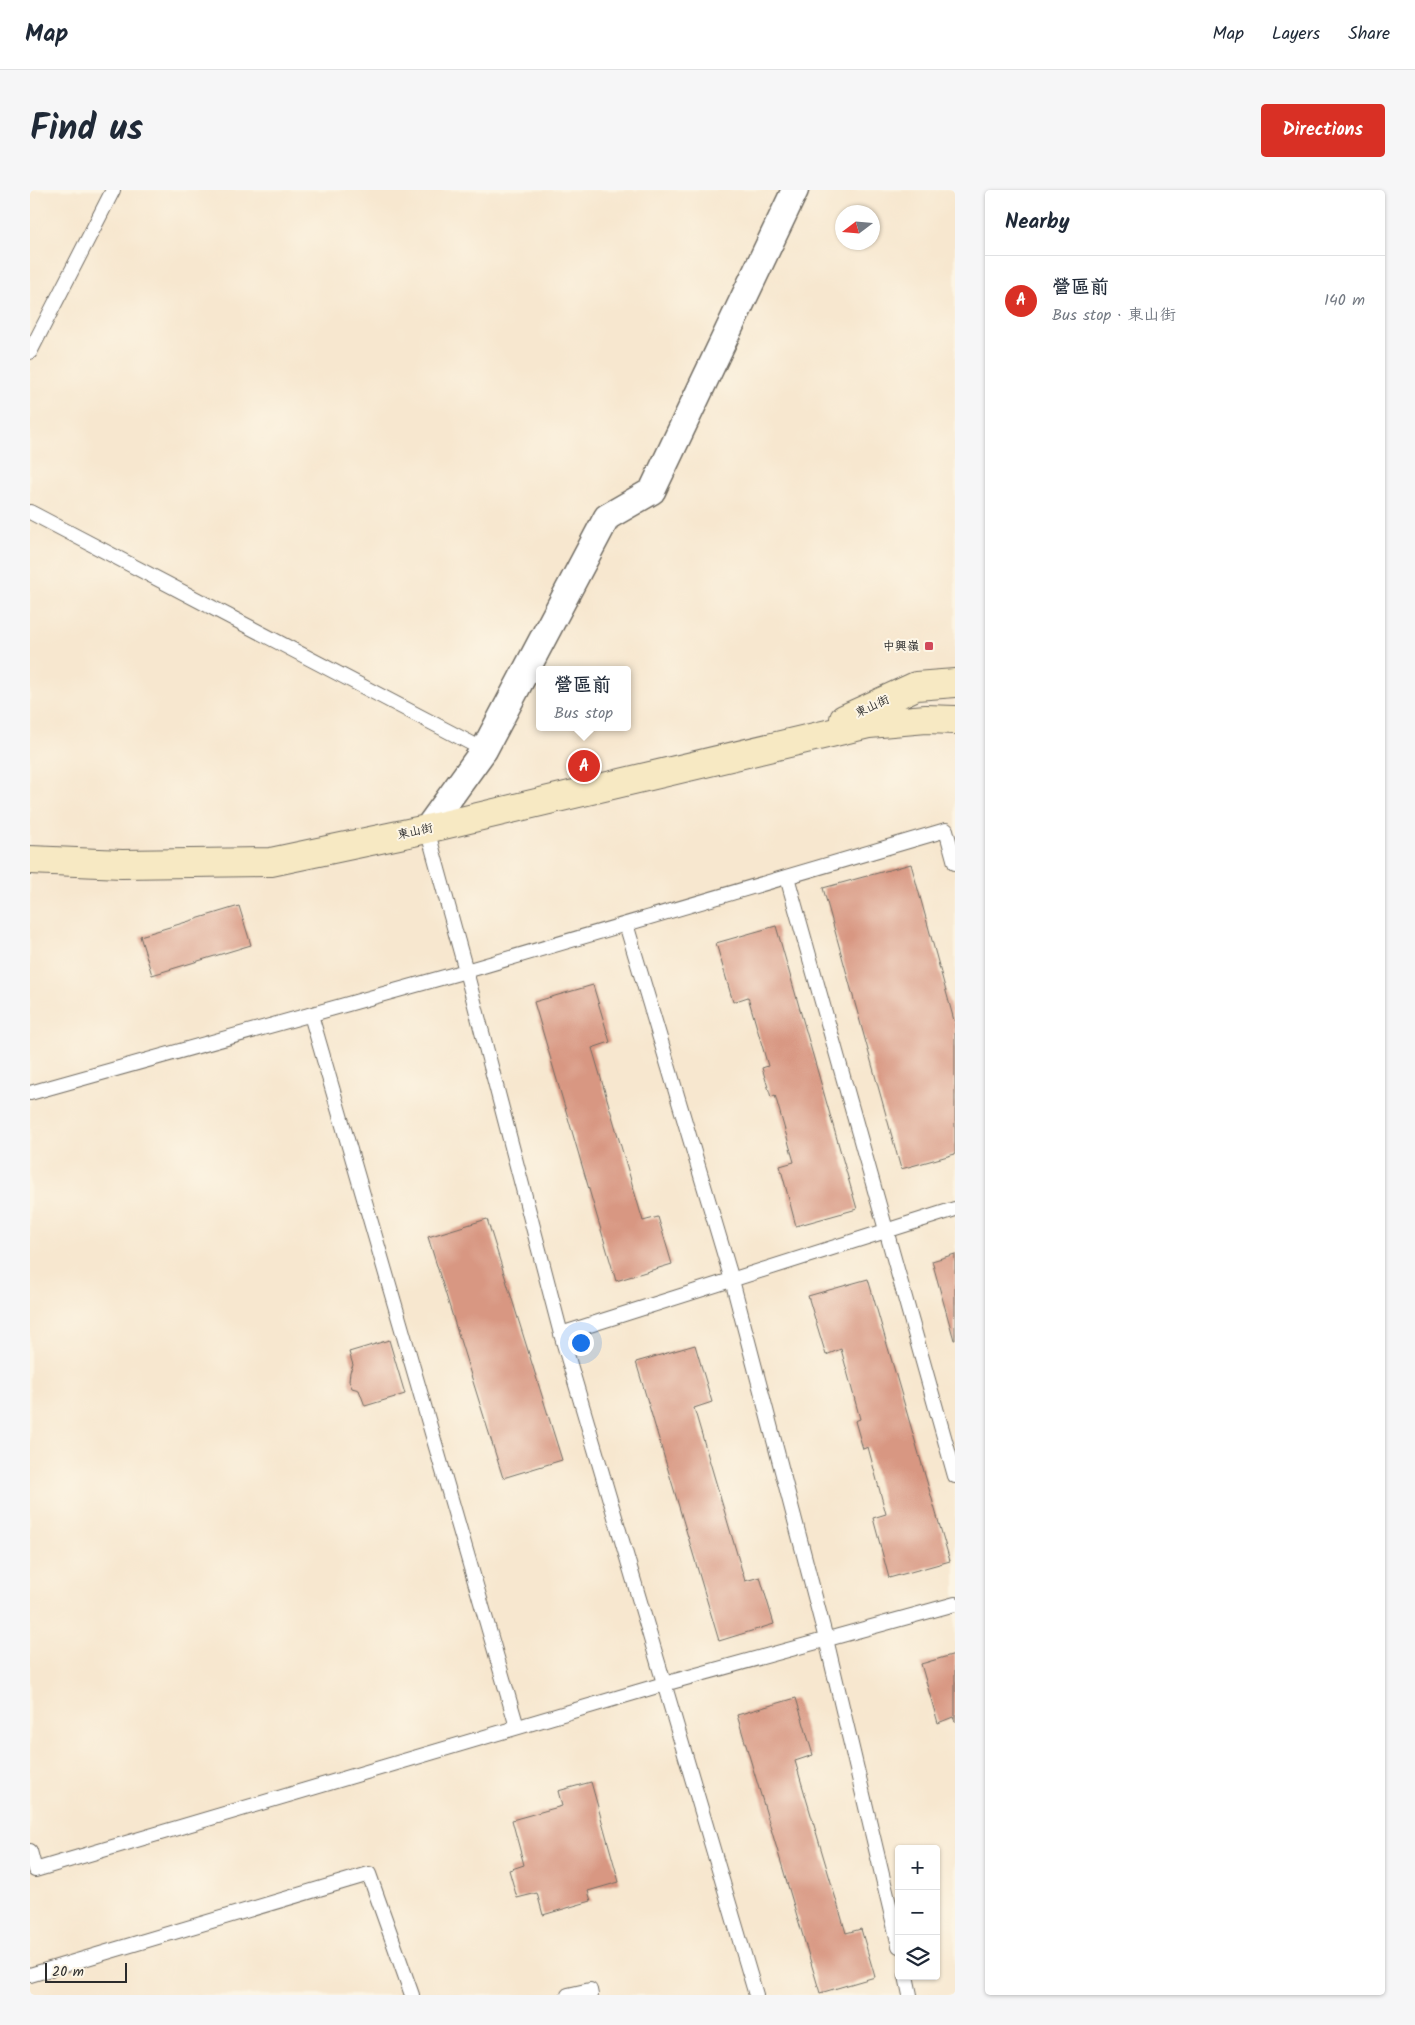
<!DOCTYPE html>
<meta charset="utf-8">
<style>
body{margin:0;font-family:Kalam,"LXGW WenKai TC",sans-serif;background:#f6f6f7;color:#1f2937}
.controls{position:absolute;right:15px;bottom:15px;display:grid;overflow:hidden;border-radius:5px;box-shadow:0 1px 4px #0004}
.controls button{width:45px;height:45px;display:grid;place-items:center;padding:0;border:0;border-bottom:1px solid #e0e1e3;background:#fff;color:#1f2937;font:25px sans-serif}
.compass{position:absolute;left:805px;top:15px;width:45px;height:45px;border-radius:50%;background:#fff;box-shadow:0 1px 4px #0004;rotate:254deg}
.scale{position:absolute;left:15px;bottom:12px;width:82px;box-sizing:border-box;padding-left:5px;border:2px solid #2b2b2b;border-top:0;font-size:14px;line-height:18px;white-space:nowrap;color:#2b2b2b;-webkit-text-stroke:4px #fcf5e5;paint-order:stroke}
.you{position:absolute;left:550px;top:1152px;width:18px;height:18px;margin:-12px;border:4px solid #fff;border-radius:50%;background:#1a73e8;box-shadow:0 0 0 8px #1a73e833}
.badge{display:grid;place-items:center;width:32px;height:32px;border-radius:50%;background:#d93025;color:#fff;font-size:16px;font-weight:700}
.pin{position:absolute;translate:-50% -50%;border:2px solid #fff;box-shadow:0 1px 5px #0006}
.popup{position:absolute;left:506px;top:476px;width:95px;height:65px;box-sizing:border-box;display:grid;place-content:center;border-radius:5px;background:#fff;filter:drop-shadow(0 1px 4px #0005);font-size:16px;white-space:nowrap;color:#747a83}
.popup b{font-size:19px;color:#1f2937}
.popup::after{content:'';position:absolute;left:50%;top:100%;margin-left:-10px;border:10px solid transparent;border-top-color:#fff}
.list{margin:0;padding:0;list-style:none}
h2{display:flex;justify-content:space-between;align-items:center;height:65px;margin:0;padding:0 20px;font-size:21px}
h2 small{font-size:16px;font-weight:400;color:#747a83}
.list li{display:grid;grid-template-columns:32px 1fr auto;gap:15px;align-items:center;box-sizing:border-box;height:90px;padding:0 20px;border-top:1px solid #e0e1e3}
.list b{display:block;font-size:19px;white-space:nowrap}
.list p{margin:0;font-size:16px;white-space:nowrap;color:#747a83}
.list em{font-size:16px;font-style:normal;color:#747a83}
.icon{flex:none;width:28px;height:28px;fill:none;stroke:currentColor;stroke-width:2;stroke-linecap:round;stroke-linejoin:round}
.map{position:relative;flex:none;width:925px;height:1805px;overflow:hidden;border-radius:5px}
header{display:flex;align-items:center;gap:30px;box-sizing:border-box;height:70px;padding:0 25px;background:#fff;border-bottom:1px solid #e0e1e3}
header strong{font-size:24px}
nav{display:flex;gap:28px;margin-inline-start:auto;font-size:18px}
.intro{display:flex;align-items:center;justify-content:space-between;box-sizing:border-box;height:120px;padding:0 30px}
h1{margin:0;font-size:35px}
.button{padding:12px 22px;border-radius:5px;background:#d93025;color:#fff;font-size:18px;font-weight:700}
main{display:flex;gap:30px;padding:0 30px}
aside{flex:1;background:#fff;border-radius:5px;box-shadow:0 1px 4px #0004}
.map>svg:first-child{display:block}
.building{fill:#d89782}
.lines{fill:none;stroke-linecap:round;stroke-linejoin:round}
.lane-casing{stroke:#726d64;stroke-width:16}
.street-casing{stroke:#726d64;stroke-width:29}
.secondary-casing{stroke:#726d64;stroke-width:30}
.lane{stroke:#fff;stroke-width:14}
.street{stroke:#fff;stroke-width:26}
.secondary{stroke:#f7e9c3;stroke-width:28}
.poi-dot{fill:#d1495b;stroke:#fcf5e5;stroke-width:2}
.labels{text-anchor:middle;stroke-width:4;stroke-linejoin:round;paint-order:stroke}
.poi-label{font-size:12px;fill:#2b2b2b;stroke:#fcf5e5;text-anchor:end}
.street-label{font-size:12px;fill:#2b2b2b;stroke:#fcf5e5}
</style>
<header>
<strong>Map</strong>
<nav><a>Map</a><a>Layers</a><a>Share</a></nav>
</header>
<div class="intro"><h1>Find us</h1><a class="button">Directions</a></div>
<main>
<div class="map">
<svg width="925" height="1805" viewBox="0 0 925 1805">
<rect width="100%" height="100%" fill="#fcf5e5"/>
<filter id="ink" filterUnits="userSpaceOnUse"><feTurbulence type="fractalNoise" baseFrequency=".02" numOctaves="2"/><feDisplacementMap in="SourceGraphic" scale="10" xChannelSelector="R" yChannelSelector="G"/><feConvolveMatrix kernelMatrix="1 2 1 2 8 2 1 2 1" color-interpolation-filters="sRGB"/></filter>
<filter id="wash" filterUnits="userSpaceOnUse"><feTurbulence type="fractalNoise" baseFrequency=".0096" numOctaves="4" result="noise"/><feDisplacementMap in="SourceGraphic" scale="20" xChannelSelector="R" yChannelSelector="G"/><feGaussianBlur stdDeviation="1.12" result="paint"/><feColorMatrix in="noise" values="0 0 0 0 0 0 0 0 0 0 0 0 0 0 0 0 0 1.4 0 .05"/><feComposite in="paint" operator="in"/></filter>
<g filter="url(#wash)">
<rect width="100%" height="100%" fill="#f7e7cf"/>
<g id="blocks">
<path class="building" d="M881,674L925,834V964L871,979L793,698Z
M209,716L221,755L122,785L110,746Z
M746,736L827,1019L766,1036L750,976L764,972L745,905L741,907L732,878L738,876L718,807L703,812L686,753Z
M563,795L580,852L562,858L613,1031L628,1027L642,1074L586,1091L504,812Z
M457,1029L532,1270L473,1288L398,1047Z
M925,1064V1150H924L902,1071Z
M838,1089L920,1371L859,1388L843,1328L856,1324L838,1257L833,1259L825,1231L830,1229L811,1159L796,1165L778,1106Z
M359,1150L375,1204L335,1216L329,1200L322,1198L319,1191L320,1182L323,1175L319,1162Z
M665,1155L682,1212L664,1218L715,1391L730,1387L744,1434L689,1451L606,1172Z
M925,1464V1532L923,1527L908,1533L891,1474Z
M766,1508L783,1565L765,1571L816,1743L831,1739L845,1787L790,1803L707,1525Z
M561,1592L589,1692L558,1701L561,1711L513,1725L507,1703L487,1708L479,1680L494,1675L482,1630L532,1616L528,1601Z"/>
</g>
</g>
<g filter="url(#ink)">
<use href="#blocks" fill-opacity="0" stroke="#726d64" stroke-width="1"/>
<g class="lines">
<g class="lane-casing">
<path id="lane" d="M0,162L83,0
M0,322L454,560
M757,687L925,1286
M596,734L702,1090L796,1449L869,1756
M281,825L487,1537
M0,903L436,781L397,639
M531,1144L925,1019
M0,1661L5,1680L634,1494L925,1414
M0,1785L339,1684L382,1805
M876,1786L880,1805
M538,1805L560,1800L561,1805
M726,1805L531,1144L436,781L916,640L925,673"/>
</g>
<g class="street-casing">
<path id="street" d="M397,639L454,560L577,327L622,301L765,0"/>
</g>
<g class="secondary-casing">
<path id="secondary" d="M814,529L886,496L925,493
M0,670L92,674L241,672L397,639L839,534L896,529L925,530"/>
</g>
<use href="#lane" class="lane"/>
<use href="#street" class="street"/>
<use href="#secondary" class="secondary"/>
</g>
</g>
<rect class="poi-dot" x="894" y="451" width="10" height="10" rx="2.5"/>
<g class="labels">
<g class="poi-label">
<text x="889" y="460">中興嶺</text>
</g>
<g class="street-label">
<text transform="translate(842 516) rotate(-25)" y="4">東山街</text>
<text transform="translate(385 641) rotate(-12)" y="4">東山街</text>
</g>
</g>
</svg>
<div class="controls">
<button>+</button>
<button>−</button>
<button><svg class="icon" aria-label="layers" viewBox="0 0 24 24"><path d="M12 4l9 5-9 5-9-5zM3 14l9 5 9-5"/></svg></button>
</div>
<svg class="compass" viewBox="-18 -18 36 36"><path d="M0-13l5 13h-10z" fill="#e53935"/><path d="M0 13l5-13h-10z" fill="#747a83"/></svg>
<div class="scale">20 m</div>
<div class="you"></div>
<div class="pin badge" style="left:554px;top:576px">A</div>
<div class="popup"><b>營區前</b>Bus stop</div>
</div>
<aside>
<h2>Nearby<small></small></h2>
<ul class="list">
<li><span class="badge">A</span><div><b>營區前</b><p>Bus stop · 東山街</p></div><em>140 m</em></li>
</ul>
</aside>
</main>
